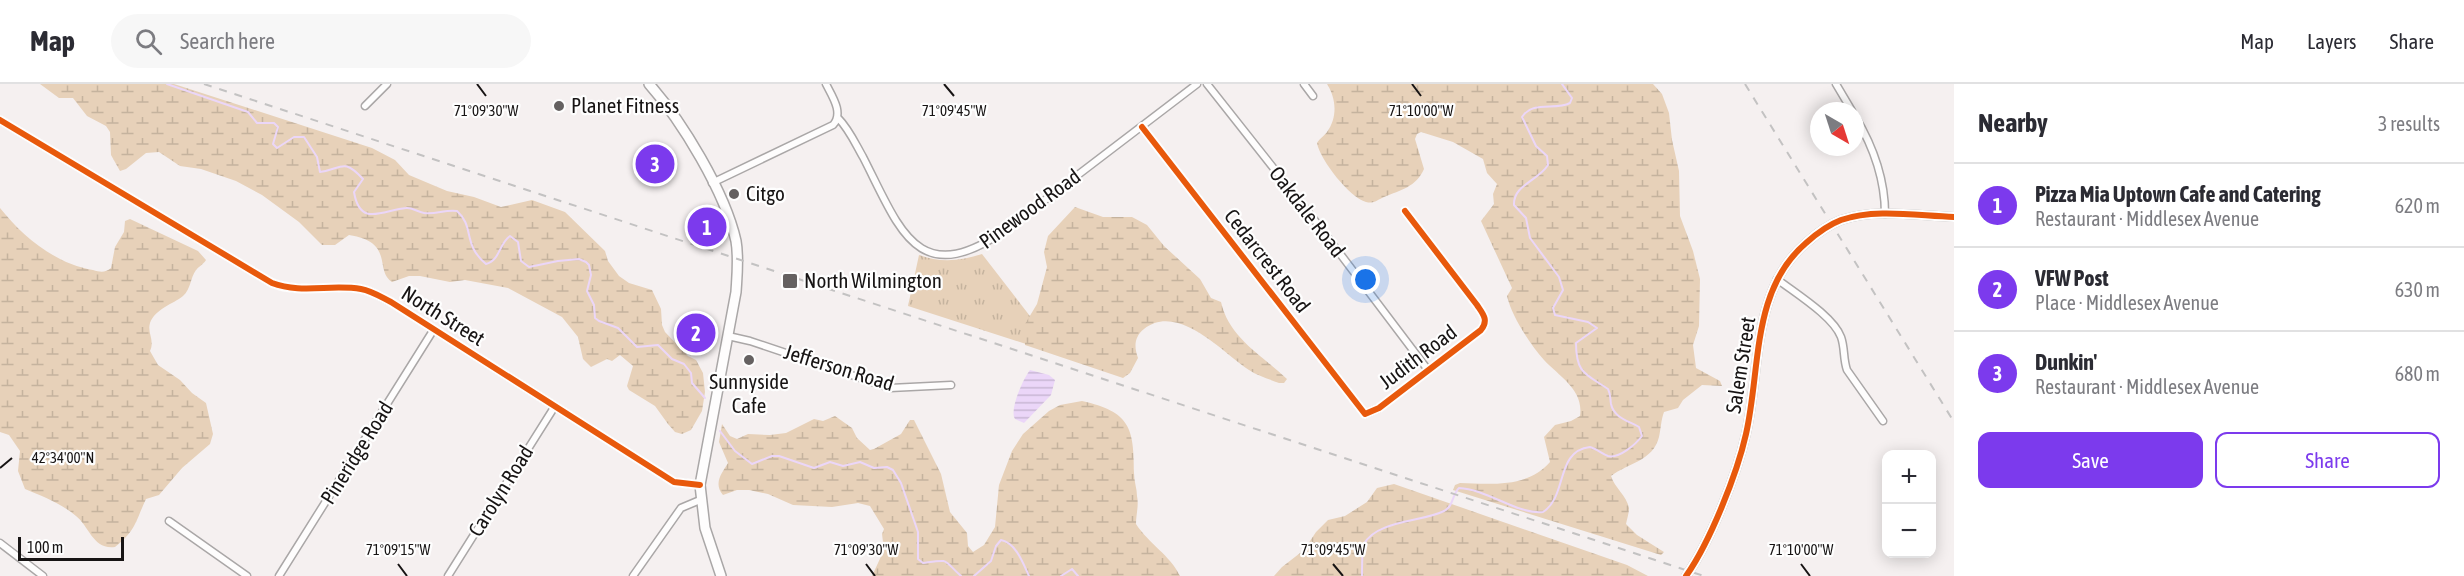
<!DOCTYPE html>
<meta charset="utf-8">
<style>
body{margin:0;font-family:"Asap Condensed",sans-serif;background:#f7f7f7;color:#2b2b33}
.controls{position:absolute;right:18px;bottom:18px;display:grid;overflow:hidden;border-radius:12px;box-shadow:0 3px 15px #0003}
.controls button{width:54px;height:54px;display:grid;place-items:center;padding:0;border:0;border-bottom:2px solid #e1e1e2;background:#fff;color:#2b2b33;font:30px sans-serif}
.compass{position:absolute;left:1810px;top:18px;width:54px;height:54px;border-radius:50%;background:#fff;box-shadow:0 3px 15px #0003;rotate:141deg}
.scale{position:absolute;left:18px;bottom:15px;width:106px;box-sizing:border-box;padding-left:6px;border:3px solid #171414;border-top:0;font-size:16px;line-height:21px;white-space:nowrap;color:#171414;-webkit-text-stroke:4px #fefefe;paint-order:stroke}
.you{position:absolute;left:1366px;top:196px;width:21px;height:21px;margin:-15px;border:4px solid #fff;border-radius:50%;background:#1a73e8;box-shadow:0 0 0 9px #1a73e833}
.badge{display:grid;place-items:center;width:39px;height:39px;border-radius:50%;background:#7c3aed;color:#fff;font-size:20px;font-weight:700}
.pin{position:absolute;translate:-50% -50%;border:3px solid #fff;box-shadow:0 2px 6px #0006}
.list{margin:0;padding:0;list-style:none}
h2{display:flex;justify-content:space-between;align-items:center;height:78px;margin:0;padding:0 24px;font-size:26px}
h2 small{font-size:20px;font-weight:400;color:#7c7c81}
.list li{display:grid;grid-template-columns:39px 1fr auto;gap:18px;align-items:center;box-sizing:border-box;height:84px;padding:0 24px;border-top:2px solid #e1e1e2}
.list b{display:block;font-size:22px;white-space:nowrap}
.list p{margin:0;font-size:20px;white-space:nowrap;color:#7c7c81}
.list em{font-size:20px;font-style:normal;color:#7c7c81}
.actions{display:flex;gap:12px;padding:18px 24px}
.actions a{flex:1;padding:14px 0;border:2px solid #7c3aed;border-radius:12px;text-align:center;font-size:21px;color:#7c3aed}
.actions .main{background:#7c3aed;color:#fff}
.icon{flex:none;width:33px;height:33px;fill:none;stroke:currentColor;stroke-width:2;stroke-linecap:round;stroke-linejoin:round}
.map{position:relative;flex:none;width:1954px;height:492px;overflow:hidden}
header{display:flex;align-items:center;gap:36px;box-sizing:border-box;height:84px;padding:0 30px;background:#fff;border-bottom:2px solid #e1e1e2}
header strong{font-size:28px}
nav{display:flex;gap:33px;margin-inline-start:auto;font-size:21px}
.search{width:420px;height:54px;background:#f7f7f7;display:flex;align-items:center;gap:15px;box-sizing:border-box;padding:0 21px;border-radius:33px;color:#7c7c81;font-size:22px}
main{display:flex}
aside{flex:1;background:#fff}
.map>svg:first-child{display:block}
.grass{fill:url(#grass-tufts)}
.wetland{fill:url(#wetland-marsh)}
.water{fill:url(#water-rules)}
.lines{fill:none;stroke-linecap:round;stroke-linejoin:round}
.stream{stroke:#ebd6f8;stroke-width:2}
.minor-casing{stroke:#aaa7a7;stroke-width:9}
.tertiary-casing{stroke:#aaa7a7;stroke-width:10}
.secondary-casing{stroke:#aaa7a7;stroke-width:12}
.minor{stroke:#fefdfd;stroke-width:6}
.tertiary{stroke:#fefdfd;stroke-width:8}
.secondary{stroke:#fefdfd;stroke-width:9}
.rail{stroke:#c3c2c2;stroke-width:2;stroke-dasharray:8 8;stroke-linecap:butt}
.cycleway-casing{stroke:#fefefe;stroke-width:10}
.cycleway{stroke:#e8590c;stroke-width:6}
.ticks{fill:none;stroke:#171414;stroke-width:2}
.poi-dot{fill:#656161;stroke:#fefefe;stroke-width:2}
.labels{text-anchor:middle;stroke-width:4.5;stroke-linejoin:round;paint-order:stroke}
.poi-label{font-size:21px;fill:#171414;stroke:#fefefe;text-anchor:start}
.street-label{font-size:21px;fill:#171414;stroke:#fefefe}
.ticks-label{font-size:15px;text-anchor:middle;fill:#171414;stroke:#fefefe;stroke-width:4.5;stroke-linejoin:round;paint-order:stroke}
</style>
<header>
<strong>Map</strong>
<div class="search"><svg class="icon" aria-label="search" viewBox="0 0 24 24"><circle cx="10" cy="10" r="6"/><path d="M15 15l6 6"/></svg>Search here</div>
<nav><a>Map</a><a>Layers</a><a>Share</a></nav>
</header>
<main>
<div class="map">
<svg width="1954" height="492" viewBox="0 0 1954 492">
<defs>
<pattern id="grass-tufts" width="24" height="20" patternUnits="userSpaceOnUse" patternTransform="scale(1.5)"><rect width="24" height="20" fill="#e7d1b9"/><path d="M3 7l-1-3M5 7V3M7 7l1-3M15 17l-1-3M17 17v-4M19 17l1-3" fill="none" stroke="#c5b39e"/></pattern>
<pattern id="wetland-marsh" width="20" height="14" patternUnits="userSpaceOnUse" patternTransform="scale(1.5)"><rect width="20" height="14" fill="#e7d1b9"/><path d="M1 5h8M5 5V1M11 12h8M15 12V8" fill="none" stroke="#c5b39e"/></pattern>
<pattern id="water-rules" width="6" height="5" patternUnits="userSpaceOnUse" patternTransform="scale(1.5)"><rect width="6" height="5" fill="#ebd6f8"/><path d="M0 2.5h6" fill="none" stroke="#c9b7d4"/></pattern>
</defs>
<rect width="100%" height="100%" fill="#f5f0f0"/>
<path class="grass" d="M982,170L1060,271L908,222L919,171C940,179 961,177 982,170Z"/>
<path class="wetland" d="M40,0H174L372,64L395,76L409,91L447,107L474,113L501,123L532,116L565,128L605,167L608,177L619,192L629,199L652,206L661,225L662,241L665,248L688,272L696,276L703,289L705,308L702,327L691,346L682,350L675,348L668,340L655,322L629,306L627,302L633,282L620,271L612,277L607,275L591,283L583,275L578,253L562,233L508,204L465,196L450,198L420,192H409L392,198C374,186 395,158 349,151L335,161H322L299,138L262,111L236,97L201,85L180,82L159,68L146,69L126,85L120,87L111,71L110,48L106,42L87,32L73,14H59Z
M1327,0H1653L1662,10L1669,29L1672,56L1679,87L1680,132L1693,167L1700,195L1699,242L1693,261L1696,284L1720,297L1722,302L1702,301L1683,316L1678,324L1664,328C1661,336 1661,344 1659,353C1653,377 1628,379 1611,392C1614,403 1627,412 1629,424C1629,429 1627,435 1626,440L1637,451L1664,468L1661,471L1453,406L1455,401L1460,399C1490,400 1528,404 1550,378L1544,353L1555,341L1571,337L1580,332C1584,306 1560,293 1544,276C1530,260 1512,233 1507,212L1512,204L1481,137L1494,120L1493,110L1497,100L1487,89L1483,75L1453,58L1421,48L1417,50L1415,55L1424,85C1416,103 1401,106 1384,113C1377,116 1374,120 1366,118C1350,114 1320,76 1317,59C1320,54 1324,52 1327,48C1338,33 1336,14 1327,0Z
M1075,123L1103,133H1132L1147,141L1164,162L1200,195L1211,214L1221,218C1229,254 1262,271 1287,295L1284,299H1279C1269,295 1258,292 1249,286C1223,269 1178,218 1144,245C1134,253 1134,263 1138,274L1130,289L1123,294L1025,261V240L1037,220L1047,183L1044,168L1048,152Z
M0,124C23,153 56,180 93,186C100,188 105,189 111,184L115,163L124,148L125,137L130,135L198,167L206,176C203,181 199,182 196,186C190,194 191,205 183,212C173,220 155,225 150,239C147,249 155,256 150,267L158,281L180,296L192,309L206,319L213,350L210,360L182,384L159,411L146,415C136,436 136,447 115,463C93,466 89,442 76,432C62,420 42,412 25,405L18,387L20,367L9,351L0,348Z
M1082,317C1130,328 1134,343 1134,389C1134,397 1137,405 1137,412C1139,421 1136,431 1136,440C1149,460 1170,471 1180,492H872L884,466L882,450L884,445L870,422L858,419L832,423L793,421L768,410L749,406H737L723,411C713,399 722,389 728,379L719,358L722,340L730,352L737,355L748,350L770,351L786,349L814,335L823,337L835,332L852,344L857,354L870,366L874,365L901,350L910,336H914L941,390L950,428L967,449L968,462L973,468L984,461L995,443L999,401L1012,367L1023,350L1049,327L1060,321Z
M1394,400L1627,481L1648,492H1274L1282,483L1304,466L1316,448L1328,436L1345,432L1367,418L1377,404Z"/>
<path class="water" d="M1030,286L1049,291L1055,296L1051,311L1024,339L1015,335C1009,326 1023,295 1030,286Z"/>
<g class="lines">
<path class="stream" d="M167,0L248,28L257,39H274L278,43L273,60L277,64L294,53H304L317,73L320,88C342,85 343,73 363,95L354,108C360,144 383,126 406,124C412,123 417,128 424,129C435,131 446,125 457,127C475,143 462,160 486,180C500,177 499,159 510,152L518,158L521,177L529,183L558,177L579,175L586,178L589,181L591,191L587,207L594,221L595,234L599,237L618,244L637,263L658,261L672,275L684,280L691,289L692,299L705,314
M720,347L735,367L752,380L772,372H779L814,384L830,378L843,382L860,378L874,384L887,383L893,386L901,399L918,448V475L923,479C951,475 942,475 961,492
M974,492L991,477L996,462L1001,456C1016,459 1023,479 1029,492
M1061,492L1072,485L1078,492
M1362,492C1362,487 1362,463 1364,460C1377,436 1423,438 1444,427C1454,422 1452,410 1459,404C1487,405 1518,431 1543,428C1568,412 1555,367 1590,363C1597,365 1602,370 1608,372C1619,375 1636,360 1642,352L1639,343C1629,337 1614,334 1611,320C1610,314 1611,311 1608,305C1586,290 1576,290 1576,259L1597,244L1588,238L1555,231L1553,224L1563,206L1559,193L1530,154L1526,134L1514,121C1513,101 1538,97 1548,81L1547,72L1536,62L1522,33C1533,16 1555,27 1570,19L1572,14L1562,0"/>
<g class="minor-casing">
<path id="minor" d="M1207,0L1313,134L1428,286
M1304,0L1313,12
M1836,0L1852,27
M365,22L387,0
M1855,32C1873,62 1885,94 1885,130
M838,34C849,45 855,59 863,73C900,145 917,208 1007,145L1197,0
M0,36L272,199C301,210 331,200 361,205C372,207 381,213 391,218L674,398L700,401
M1142,43L1365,330L1379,324L1481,246C1489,236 1483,230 1477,221L1405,127
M712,99L833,41C844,29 832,12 826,0
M1777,195C1795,209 1833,232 1841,253C1845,264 1843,275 1847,286L1883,337
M728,252L750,257L890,304L951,301
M169,437L247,492
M0,459L43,492
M279,492L434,245
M448,492L555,322
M633,492L681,424L700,416"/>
</g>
<g class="tertiary-casing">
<path id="tertiary" d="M1686,492C1710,458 1737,390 1746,350C1761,284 1751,206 1806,159C1816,150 1828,141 1841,136C1876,124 1918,132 1954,133"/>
</g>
<g class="secondary-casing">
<path id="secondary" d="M649,0C682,37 725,108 736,157C739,174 737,191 736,208L700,401L705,444L721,492"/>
</g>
<use href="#minor" class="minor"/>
<use href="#tertiary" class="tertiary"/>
<use href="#secondary" class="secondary"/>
<path class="rail" d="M204,0L1704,492
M1745,0L1954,338"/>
<g class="cycleway-casing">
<path id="cycleway" d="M0,36L272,199C301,210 331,200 361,205C372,207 381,213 391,218L674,398L700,401
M1142,43L1365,330L1379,324L1481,246C1489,236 1483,230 1477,221L1405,127
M1686,492C1710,458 1737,390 1746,350C1761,284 1751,206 1806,159C1816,150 1828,141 1841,136C1876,124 1918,132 1954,133"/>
</g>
<use href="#cycleway" class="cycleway"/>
</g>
<path class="ticks" d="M477,0L486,12M944,0L954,12M1412,0L1421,12M0,384L12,374M398,480L407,492M866,480L875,492M1333,480L1343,492M1801,480L1810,492"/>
<g class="poi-dot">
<circle cx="559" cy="22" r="6"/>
<circle cx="734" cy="110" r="6"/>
<rect x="782" y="189" width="16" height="16" rx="3"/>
<circle cx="749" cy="276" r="6"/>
</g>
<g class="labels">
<g class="poi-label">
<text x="571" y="29">Planet Fitness</text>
<text x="746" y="117">Citgo</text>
<text x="804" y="204">North Wilmington</text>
<text x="749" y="305" text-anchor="middle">Sunnyside<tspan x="749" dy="24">Cafe</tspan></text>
</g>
<g class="street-label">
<text transform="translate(1030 125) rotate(-36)" y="7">Pinewood Road</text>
<text transform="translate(1307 128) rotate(52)" y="7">Oakdale Road</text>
<text transform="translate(1267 177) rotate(52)" y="7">Cedarcrest Road</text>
<text transform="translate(443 232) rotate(32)" y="7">North Street</text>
<text transform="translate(1418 273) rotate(-37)" y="7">Judith Road</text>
<text transform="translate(1741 281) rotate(-81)" y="7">Salem Street</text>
<text transform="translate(839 284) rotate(17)" y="7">Jefferson Road</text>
<text transform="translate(357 369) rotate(-58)" y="7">Pineridge Road</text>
<text transform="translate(501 407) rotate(-58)" y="7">Carolyn Road</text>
</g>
</g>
<g class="ticks-label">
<text x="486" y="32">71°09'30"W</text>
<text x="954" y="32">71°09'45"W</text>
<text x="1421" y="32">71°10'00"W</text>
<text x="63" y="379">42°34'00"N</text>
<text x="398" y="471">71°09'15"W</text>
<text x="866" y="471">71°09'30"W</text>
<text x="1333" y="471">71°09'45"W</text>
<text x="1801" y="471">71°10'00"W</text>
</g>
</svg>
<div class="controls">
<button>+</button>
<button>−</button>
</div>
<svg class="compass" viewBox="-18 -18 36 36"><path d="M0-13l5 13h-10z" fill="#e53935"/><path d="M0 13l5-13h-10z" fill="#7c7c81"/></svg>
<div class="scale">100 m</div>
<div class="you"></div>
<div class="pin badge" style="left:707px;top:143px">1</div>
<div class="pin badge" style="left:696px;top:249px">2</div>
<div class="pin badge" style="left:655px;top:80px">3</div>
</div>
<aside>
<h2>Nearby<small>3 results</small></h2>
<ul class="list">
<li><span class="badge">1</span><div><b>Pizza Mia Uptown Cafe and Catering</b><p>Restaurant · Middlesex Avenue</p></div><em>620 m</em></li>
<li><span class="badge">2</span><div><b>VFW Post</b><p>Place · Middlesex Avenue</p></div><em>630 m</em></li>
<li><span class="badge">3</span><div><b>Dunkin'</b><p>Restaurant · Middlesex Avenue</p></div><em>680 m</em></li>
</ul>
<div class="actions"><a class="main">Save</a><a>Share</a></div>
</aside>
</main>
